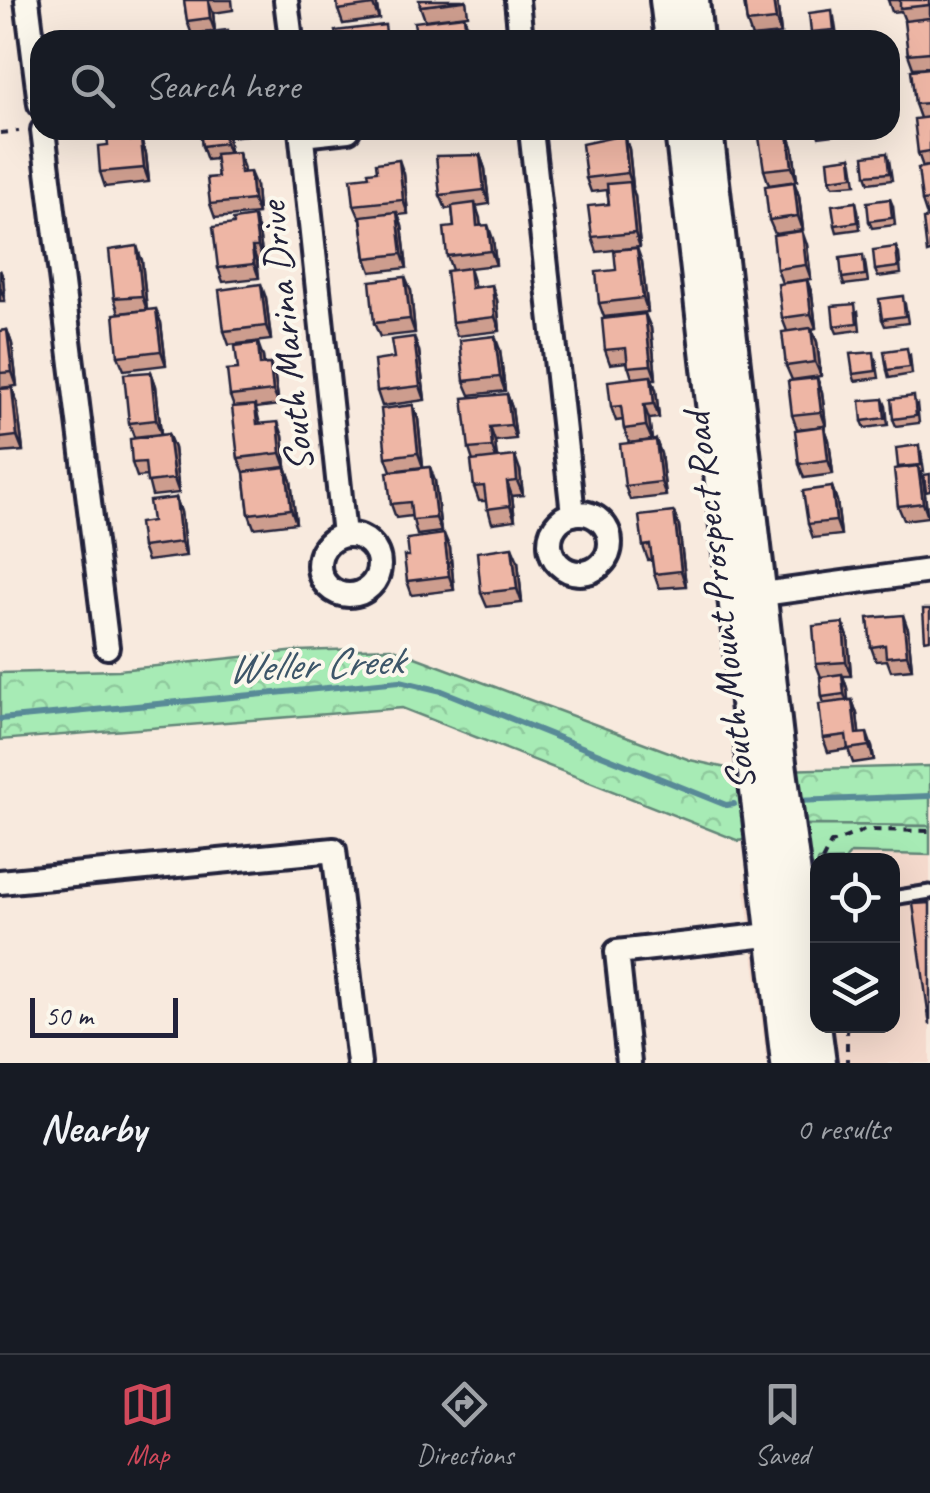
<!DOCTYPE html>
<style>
body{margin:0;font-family:Caveat,sans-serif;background:#20242c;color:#f1f3f6}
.controls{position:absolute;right:30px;bottom:30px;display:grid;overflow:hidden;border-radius:20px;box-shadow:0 10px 40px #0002}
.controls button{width:90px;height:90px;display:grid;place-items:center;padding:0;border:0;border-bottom:2px solid #363941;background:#171b24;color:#f1f3f6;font:50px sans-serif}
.scale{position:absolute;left:30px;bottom:25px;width:148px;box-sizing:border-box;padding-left:10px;border:5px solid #22223b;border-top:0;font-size:28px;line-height:35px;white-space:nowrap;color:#22223b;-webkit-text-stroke:8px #fbf7ec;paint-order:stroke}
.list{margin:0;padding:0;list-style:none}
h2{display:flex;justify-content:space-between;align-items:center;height:130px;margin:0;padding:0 40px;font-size:42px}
h2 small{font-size:32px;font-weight:400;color:#9ea1a6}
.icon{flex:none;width:55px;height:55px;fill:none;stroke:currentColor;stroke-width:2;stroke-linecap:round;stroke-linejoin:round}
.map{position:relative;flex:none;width:930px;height:1063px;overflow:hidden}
.search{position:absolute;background:#171b24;box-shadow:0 10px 40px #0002;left:30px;right:30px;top:30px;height:110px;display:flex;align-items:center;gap:25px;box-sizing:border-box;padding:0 35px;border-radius:30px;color:#9ea1a6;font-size:38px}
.sheet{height:290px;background:#171b24}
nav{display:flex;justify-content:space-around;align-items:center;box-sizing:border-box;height:140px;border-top:2px solid #363941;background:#171b24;font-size:28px;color:#9ea1a6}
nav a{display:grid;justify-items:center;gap:5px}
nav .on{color:#d1495b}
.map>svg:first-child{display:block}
.built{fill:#f5dacd}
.forest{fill:url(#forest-crowns);stroke:#648678;stroke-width:2.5}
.park{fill:#a7ebb5;stroke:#648678;stroke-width:2.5}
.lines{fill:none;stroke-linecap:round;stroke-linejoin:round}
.stream{stroke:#598a97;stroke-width:6}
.service-casing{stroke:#22223b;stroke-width:19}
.minor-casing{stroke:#22223b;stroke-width:30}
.secondary-casing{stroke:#22223b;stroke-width:40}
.path{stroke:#22223b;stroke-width:4;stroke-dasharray:8 8;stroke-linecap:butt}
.service{stroke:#fbf7ec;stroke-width:11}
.minor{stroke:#fbf7ec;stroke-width:22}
.secondary{stroke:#fbf7ec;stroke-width:32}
.wall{fill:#cd9d8e;stroke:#22223b;stroke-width:2.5}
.shaded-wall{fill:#a77f74;stroke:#22223b;stroke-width:2.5}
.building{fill:#eeb6a5;stroke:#22223b;stroke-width:2.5}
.labels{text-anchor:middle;stroke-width:8;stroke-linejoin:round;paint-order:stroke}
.street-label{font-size:40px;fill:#22223b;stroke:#fbf7ec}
.water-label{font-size:42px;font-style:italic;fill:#3d5669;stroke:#fbf7ec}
</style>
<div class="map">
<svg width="930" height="1063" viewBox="0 0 930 1063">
<defs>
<pattern id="forest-crowns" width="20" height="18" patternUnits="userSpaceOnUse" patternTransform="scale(2.5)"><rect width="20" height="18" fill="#a7ebb5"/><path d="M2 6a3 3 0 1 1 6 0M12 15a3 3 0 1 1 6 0" fill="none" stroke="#8fc99d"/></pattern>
</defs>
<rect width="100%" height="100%" fill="#f8eade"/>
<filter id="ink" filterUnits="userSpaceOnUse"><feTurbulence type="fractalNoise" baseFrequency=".01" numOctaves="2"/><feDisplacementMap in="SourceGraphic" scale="20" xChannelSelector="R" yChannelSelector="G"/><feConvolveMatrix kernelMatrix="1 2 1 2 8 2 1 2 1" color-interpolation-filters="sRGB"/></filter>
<g filter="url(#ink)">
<path class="built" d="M851,853L930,855V1063H767L744,882L810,865L817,868L818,1026H892V861L845,860Z"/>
<path class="forest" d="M391,648L690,760L740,771L930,766V826L806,825L739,841L402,708L0,740V673L119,670L298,651Z"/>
<path class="park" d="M806,825L930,826V855L851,853L845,860L818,861L817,868L810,865Z"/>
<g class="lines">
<path class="stream" d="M0,719L400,681L442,691L726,805L734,804
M795,801L930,796"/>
<g class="service-casing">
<path id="service" d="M892,898L930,892"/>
</g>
<g class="minor-casing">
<path id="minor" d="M27,0L40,104
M286,0L291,40
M517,0L521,40
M43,130L107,647
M301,130L344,535
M531,130L573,514
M302,135L348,130
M550 543a30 30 0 1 1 60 0a30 30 0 1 1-60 0Z
M319 565a30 30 0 1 1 60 0a30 30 0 1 1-60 0Z
M748,596L930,571
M0,882L334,850L359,1063
M629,1063L617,952L786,933"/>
</g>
<g class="secondary-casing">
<path id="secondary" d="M667,0L672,40
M692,0L696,40
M682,130L788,1063
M706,130L778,755L819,1063"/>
</g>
<path class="path" d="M0,133L19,131
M822,861L831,843L865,830L930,831
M847,1026V1063"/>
<use href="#service" class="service"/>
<use href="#minor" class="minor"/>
<use href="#secondary" class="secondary"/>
</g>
<path class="wall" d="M184,0H232L233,10L213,13L215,32L192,35L187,21Z
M337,0H376L379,19L343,24L338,10Z
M466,0L468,15L425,20L420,6Z
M744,0H777L781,34L752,37L747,23Z
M888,0H930V67L913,68L908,54L905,21L901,11L892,12Z
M834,17L837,37L814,40L811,32Z
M930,68V166L923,167L918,153L920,118L915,104Z
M200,130H247L248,135L228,137L230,153L243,166L244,172L256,186L258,214L215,218L210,204L218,177L216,159L207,160L202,146Z
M760,130H791V132L762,136Z
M817,130H842L843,134L819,137Z
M788,133L793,147L797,181L769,185L764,170Z
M134,134V141L141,140L146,154L149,182L105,187L100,172L108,145Z
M624,135L629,149L633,187H632L635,196L640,247L597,252L592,237L609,204L607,190L591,192L586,178Z
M480,155L485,169L489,204L476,206L481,226L493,239L496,265L469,268L475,288L497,300L500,331L457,336L452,322V270L447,256L454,227L452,208L446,209L440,195Z
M851,157L853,164L856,184L833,186L830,179Z
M889,160L892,180L869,183L866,175Z
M930,166V215L927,216L922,201Z
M404,174L408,214L398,215L402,226L407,268L371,272L366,258L361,219H360L354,205Z
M794,182L799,196L803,230L775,234L769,220Z
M890,199L893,206L895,225L872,228L869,221Z
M856,202L858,210L860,229L837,232L835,225Z
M254,217L259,232L263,261H257L259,278L223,282L218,268Z
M807,245L811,279L782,283L777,269Z
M896,247L899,254L901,274L878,277L875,270Z
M142,261L147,310L119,313L114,298Z
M642,262L648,312L604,317L599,303L616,270Z
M865,262L868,282L844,285L842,278Z
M0,270L3,278L5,301H0Z
M807,280L812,294L816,328L812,329L817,342L821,376L792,380L786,366L787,331L782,318Z
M411,291L415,333L380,337L374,323Z
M266,298L271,340L229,345L224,331Z
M905,304L908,323L885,326L882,319Z
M858,311L860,330L837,333L834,326Z
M161,323L166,365L124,370L118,356Z
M651,328L656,379H652L656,390L659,418L649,419L652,440L629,443L624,429L623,420L616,421L611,407L632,378L627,362L610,364L605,350Z
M7,330L12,344L17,386L0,388V331Z
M500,350L505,391L470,395L464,381Z
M419,351L425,400L382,406L377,391L394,358Z
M910,355L912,374L889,378L887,370Z
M263,357L264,364H270L275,378L279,405L256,408L260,424L283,436L286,467L291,481L296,523L254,528L249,514L244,472L238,458L234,407L230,396L238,369Z
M876,359L879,378L855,381L853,374Z
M151,372L156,386L161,434L134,437L129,423Z
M817,378L822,392L826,426L797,429L792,415Z
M0,389L17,402L23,451L0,453Z
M507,394L512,408L516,439L495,441L497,458L520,470L523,495L512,496L515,520L492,523L486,501H479L474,487L473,461L469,449Z
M883,399L886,406L888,425L865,428L862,421Z
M917,404L919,423L896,426L893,419Z
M413,405L418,419L423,467L391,471L386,457Z
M824,426L829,440L833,474L804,478L799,464Z
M168,434L174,448L179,493L152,496L147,476L137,477L132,463Z
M656,440L661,454L666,496L630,500L625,486Z
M921,452L924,472H920L923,480L928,517L904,520L898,506V468Z
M435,481L441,532L417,535L412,516L396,518L391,504Z
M832,487L837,501L841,535L813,538L808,524Z
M176,498L181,512L186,556L147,561L142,547Z
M679,526L686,586L659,588L654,574L652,560H648L643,546Z
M450,548L454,590L412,595L407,581L409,556Z
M518,561L522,603L487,607L481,593Z
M843,623L848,637L851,676H843L847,688L848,700H852L857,714L859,734L872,747L874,760L853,763L848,749L828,752L823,738L824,703L822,697L821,677L816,664Z
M908,629L912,669L891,671L887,660L876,661L871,647Z"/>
<path class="shaded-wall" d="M208,0L213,13L215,32L210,18Z
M373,0H376L379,19L373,5Z
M773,0H777L781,34L776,20Z
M464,16L469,30L470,40H467Z
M224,130H225L228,137L230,157L225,143Z
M788,133L793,147L797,181L792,167Z
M624,135L629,149L633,187L628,173Z
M141,140L146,154L149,182L144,168Z
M238,152L243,166L245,187L240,173Z
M480,155L485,169L489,204L484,190Z
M399,160L404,174L408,214L403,200Z
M250,172L256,186L258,214L253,200Z
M630,182L635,196L640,247L635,233Z
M794,182L799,196L803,230L798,216Z
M475,203L480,218L482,241L477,226Z
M397,212L402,226L407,268L402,254Z
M254,217L259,232L263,261L258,247Z
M488,225L493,239L496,265L491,251Z
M802,231L807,245L811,279L806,265Z
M137,246L142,261L147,310L142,296Z
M252,247L257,261L259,278L254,264Z
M637,248L642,262L648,312L643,298Z
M0,270L3,278L5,301L0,287Z
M405,277L411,291L415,333L410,319Z
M807,280L812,294L816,328L811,314Z
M261,284L266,298L271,340L266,326Z
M492,285L497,300L500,331L495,317Z
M156,309L161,323L166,365L161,351Z
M645,314L651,328L656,379L651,365Z
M811,328L817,342L821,376L815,362Z
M7,330L12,344L17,386L12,372Z
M495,336L500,350L505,391L500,377Z
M414,337L419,351L425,400L420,386Z
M258,343L263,357L265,379L260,365Z
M270,364L275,378L279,405L273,391Z
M151,372L156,386L161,434L156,420Z
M651,376L656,390L659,418L654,404Z
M817,378L822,392L826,426L821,412Z
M12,388L17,402L23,451L17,436Z
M507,394L512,408L516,439L511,425Z
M413,405L418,419L423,467L418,453Z
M644,405L649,419L652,440L646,426Z
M278,422L283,436L286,467L281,453Z
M824,426L829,440L833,474L828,460Z
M490,427L495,441L497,461L492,447Z
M168,434L174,448L179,493L174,479Z
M656,440L661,454L666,496L661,482Z
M515,456L520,470L523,495L517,481Z
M918,466L923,480L928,517L923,503Z
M286,467L291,481L296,523L291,509Z
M430,467L435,481L441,532L436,518Z
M507,482L512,496L515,520L510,506Z
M832,487L837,501L841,535L836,521Z
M176,498L181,512L186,556L181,542Z
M674,512L679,526L686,586L681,571Z
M444,534L450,548L454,590L449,576Z
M512,547L518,561L522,603L517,589Z
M903,615L908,629L912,669L907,655Z
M843,623L848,637L851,676L846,662Z
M842,674L847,688L849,708L844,694Z
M852,700L857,714L861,748L856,734Z
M867,733L872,747L874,760L869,746Z"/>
<path class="building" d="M184,0H208L210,18L187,21Z
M337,0H373V5L338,10Z
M419,0H462L463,1L420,6Z
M744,0H773L776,20L747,23Z
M900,0H929V5L900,8Z
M832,10L834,30L811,32L809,13Z
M464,16L467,40H417L414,22Z
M930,18V52L908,54L904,21Z
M385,25L387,40H337L335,31Z
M228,30L229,40H192V34Z
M776,35L777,40H747V38Z
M930,68V103L915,104L911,70Z
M930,117V151L918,153L914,119Z
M106,130H130L131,141L141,140L144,168L100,172L98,146L108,145Z
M200,130H224L225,143L202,146Z
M788,133L792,167L764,170L759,137Z
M624,135L628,173L586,178L582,144Z
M238,152L240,173L250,172L253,200L210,204L207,178L218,177L215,154Z
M887,153L889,173L866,175L864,156Z
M480,155L484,190L440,195L436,156Z
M851,157L853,176L830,179L828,160Z
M399,160L403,200L354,205L351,178L369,176L368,172L377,171L376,163Z
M930,166V200L922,201L918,168Z
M630,182L635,233L592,237L588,206L609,204L607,184Z
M794,182L798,216L769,220L765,186Z
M890,199L892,218L869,221L867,202Z
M856,202L858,222L835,225L832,205Z
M475,203L477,226L488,225L491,251L447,256L444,228L454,227L452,206Z
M397,212L402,254L366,258L361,216Z
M254,217L258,247H252L254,264L218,268L213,227L234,224L233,220Z
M930,218V252L927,253L923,219Z
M802,231L806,265L777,269L773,235Z
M137,246L142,296L114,298L109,250Z
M896,247L898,267L875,270L873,250Z
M637,248L643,298L599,303L596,272L616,270L614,250Z
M863,255L865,275L842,278L840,258Z
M469,268L471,288L492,285L495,317L452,322L446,271Z
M405,277L410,319L374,323L370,281Z
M807,280L811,314L782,318L778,284Z
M261,284L266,326L224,331L219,290Z
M903,296L905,316L882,319L879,299Z
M855,304L857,323L834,326L832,306Z
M156,309L161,351L118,356L114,314Z
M645,314L651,365L628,367L626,348L605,350L602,319Z
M811,328L815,362L786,366L782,332Z
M7,330L12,372L0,373V331Z
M495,336L500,377L464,381L460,340Z
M414,337L420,386L377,391L374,361L394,358L391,340Z
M258,343L260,365L270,364L273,391L230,396L227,370L238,369L235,346Z
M907,348L910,367L887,370L884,351Z
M874,352L876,371L853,374L850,354Z
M151,372L156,420L129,423L124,374Z
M651,376L654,404L644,405L646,426L624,429L621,406L611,407L608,381Z
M817,378L821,412L792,415L788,381Z
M12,388L17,436L0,438V389Z
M507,394L511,425L490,427L492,447L469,449L463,398Z
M914,396L916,416L893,419L891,399Z
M883,399L885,418L862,421L860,401Z
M255,405L257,424L278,422L281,453L238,458L232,407Z
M413,405L418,453L386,457L381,409Z
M824,426L828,460L799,464L795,430Z
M168,434L174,479L147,482L145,462L132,463L130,439Z
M656,440L661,482L625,486L620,444Z
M919,445L921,465L898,467L896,448Z
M515,456L517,481L507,482L510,506L487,509L484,486L474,487L471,461Z
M918,466L923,503L898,506L894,469Z
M286,467L291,509L249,514L244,472Z
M430,467L436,518L412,520L410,502L391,504L387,472Z
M930,474V491L926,492L924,475Z
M832,487L836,521L808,524L803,491Z
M176,498L181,542L142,547L139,523L152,521L149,501Z
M674,512L681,571L654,574L650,545L643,546L639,516Z
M444,534L449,576L407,581L404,556H409L407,539Z
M512,547L517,589L481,593L477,552Z
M923,609H930V639L925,640Z
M903,615L907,655L886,657L885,645L871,647L868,618Z
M843,623L846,662L816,664L813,626Z
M842,674L844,694L822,697L820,677Z
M852,700L856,734L867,733L869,746L848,749L846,735L823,738L819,704Z
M930,903V1025L913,904Z"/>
</g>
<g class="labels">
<g class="street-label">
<text transform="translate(285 337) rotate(-96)" y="14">South Marina Drive</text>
<text transform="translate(718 602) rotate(-97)" y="14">South Mount Prospect Road</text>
</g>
<g class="water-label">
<text transform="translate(315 663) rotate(-3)" y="15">Weller Creek</text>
</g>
</g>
</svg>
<div class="controls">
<button><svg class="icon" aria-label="locate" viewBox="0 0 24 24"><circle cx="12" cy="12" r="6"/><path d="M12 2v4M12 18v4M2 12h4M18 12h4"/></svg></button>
<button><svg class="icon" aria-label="layers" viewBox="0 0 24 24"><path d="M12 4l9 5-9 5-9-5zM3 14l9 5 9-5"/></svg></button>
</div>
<div class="scale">50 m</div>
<div class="search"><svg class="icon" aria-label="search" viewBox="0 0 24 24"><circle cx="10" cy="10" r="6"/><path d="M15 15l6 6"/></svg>Search here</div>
</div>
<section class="sheet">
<h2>Nearby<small>0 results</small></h2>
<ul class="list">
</ul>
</section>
<nav>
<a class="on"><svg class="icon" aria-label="map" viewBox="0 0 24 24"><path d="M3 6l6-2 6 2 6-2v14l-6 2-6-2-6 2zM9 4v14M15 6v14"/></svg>Map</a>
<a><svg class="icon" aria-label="directions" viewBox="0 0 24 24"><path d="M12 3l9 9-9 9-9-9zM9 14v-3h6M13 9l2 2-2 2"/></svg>Directions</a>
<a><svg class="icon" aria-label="saved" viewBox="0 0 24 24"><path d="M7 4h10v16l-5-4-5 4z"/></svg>Saved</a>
</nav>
